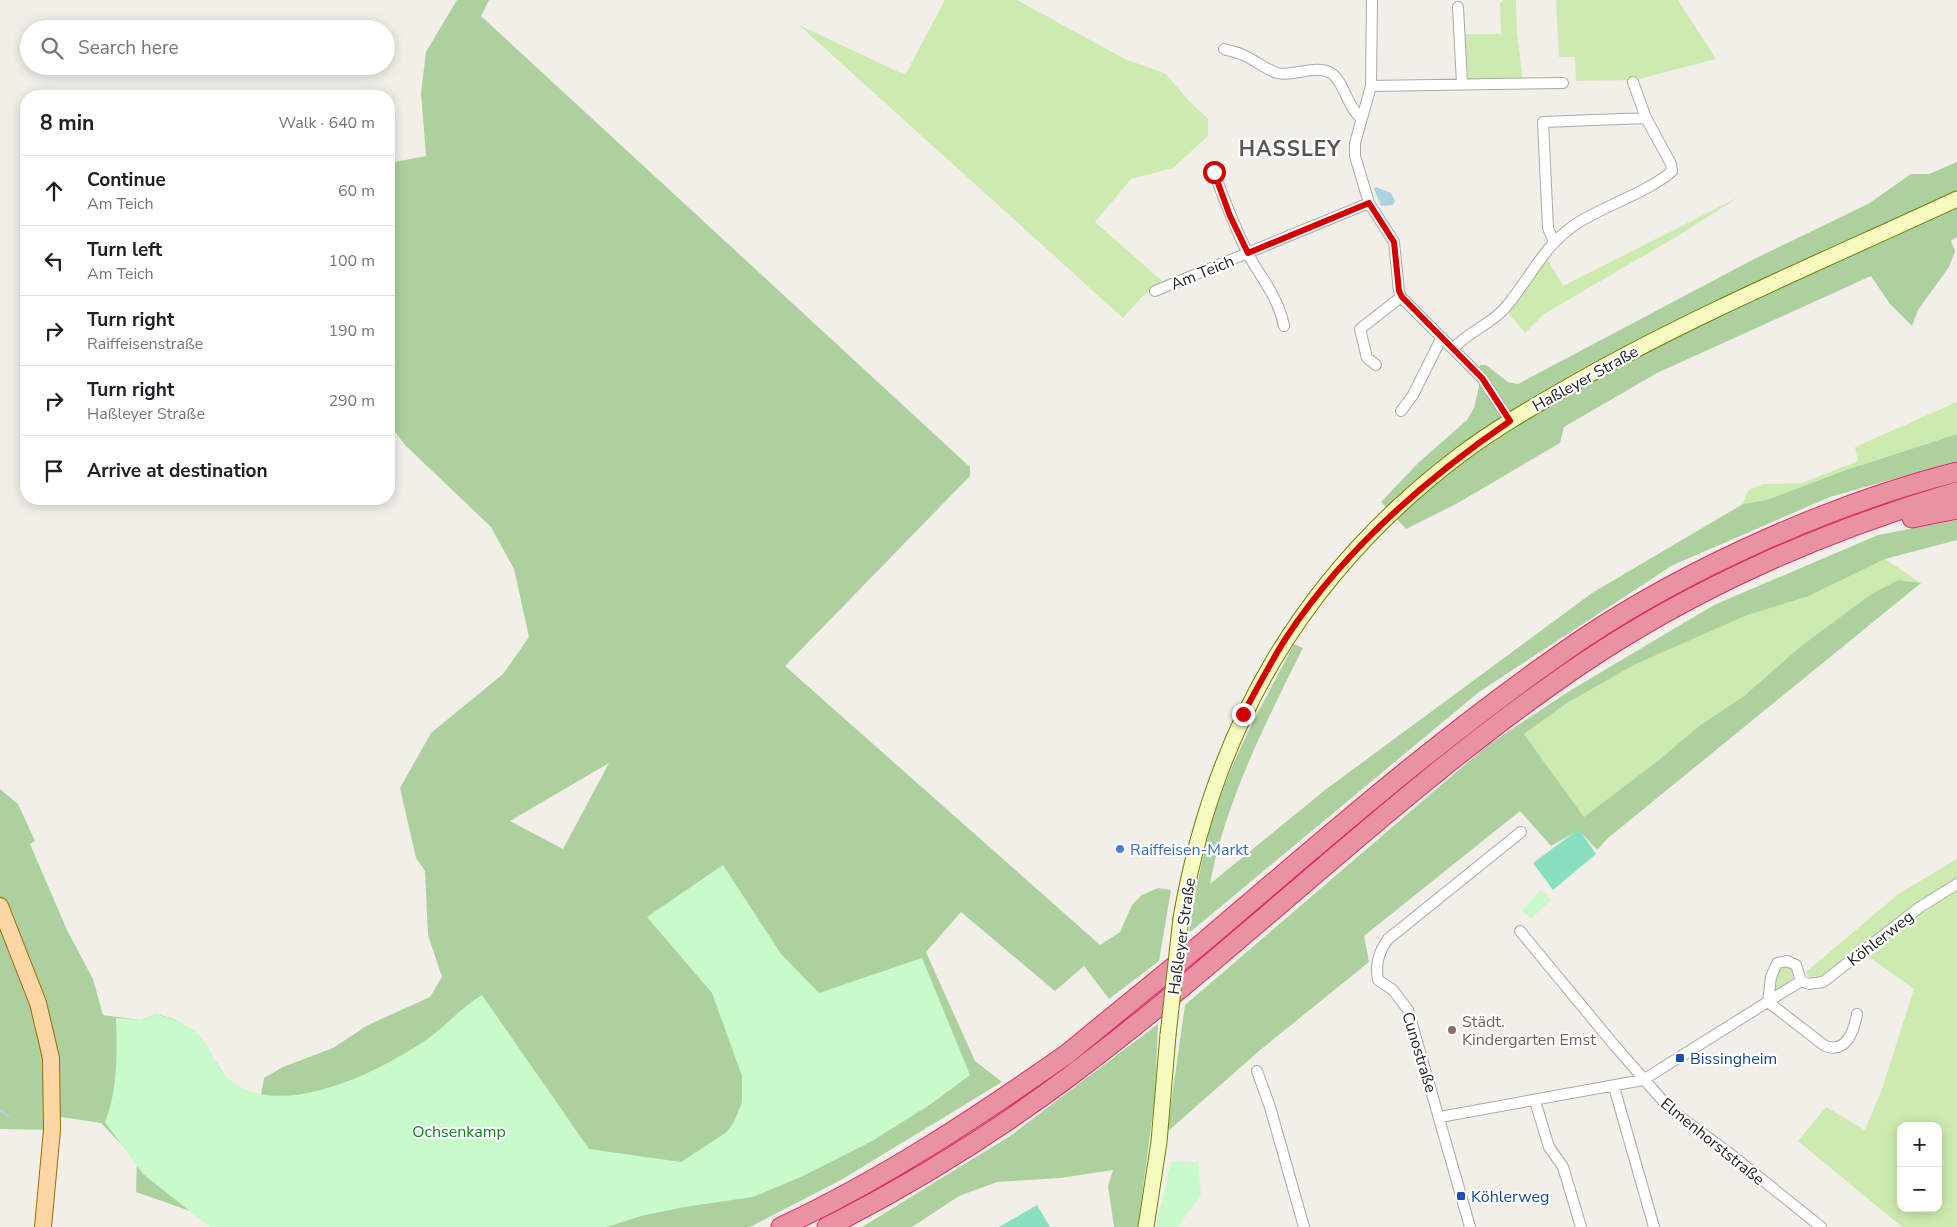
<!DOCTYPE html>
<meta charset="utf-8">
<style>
body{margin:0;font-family:"Nunito Sans",sans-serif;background:#f2f2f2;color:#202124}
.controls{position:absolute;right:15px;bottom:15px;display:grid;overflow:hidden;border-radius:10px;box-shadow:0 2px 12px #0003}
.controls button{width:45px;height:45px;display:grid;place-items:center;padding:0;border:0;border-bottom:1px solid #e0e0e0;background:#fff;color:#202124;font:25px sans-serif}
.stop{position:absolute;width:15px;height:15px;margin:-11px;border:4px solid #d40000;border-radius:50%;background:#fff}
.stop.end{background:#d40000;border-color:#fff;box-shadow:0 1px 5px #0008}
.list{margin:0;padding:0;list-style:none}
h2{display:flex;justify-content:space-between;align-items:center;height:65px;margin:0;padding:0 20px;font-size:21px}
h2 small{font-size:16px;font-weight:400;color:#757577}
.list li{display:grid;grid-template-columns:32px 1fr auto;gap:15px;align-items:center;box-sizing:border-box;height:70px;padding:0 20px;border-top:1px solid #e0e0e0}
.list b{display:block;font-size:19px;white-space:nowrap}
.list p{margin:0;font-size:16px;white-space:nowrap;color:#757577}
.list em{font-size:16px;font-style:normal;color:#757577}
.icon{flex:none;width:28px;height:28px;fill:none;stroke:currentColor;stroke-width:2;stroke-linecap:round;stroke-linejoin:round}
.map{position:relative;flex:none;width:1957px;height:1227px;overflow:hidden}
.search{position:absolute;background:#fff;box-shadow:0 2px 12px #0003;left:20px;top:20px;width:375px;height:55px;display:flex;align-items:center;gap:12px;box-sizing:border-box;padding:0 18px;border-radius:28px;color:#757577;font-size:19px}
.panel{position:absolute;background:#fff;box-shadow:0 2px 12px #0003;left:20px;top:90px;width:375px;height:415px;border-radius:20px}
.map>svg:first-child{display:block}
.grass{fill:#cdebb0;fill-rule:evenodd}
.forest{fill:#add19e;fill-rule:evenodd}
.park{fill:#c8facc}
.pitch{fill:#88e0be}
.water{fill:#aad3df}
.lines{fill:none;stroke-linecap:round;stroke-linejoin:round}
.stream{stroke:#aad3df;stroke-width:2.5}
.minor-casing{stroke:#a9a9a9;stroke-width:12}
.secondary-casing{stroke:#707d05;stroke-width:17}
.primary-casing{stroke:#a06b00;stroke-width:18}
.motorway-casing{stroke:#dc2a67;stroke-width:21}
.minor{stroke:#fff;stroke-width:10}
.secondary{stroke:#f7fabf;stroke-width:15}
.primary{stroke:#fcd6a4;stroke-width:16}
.motorway{stroke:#e892a2;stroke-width:19}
.secondary-bridge-casing{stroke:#707d05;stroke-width:17;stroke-linecap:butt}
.secondary-bridge{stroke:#f7fabf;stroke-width:15}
.route{stroke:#d40000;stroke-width:6}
.shop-dot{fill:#3f7fe0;stroke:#fff;stroke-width:2}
.education-dot{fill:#8d6e63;stroke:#fff;stroke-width:2}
.transit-dot{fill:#1a4fb4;stroke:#fff;stroke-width:2}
.labels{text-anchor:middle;stroke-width:4.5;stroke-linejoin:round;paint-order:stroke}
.street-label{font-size:16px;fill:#222;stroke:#fff}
.shop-label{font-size:16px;fill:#366cbe;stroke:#fff;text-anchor:start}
.education-label{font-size:16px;fill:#785e54;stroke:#fff;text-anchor:start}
.transit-label{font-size:16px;fill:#164399;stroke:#fff;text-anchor:start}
.park-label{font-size:16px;fill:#0c8416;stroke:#fff}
.district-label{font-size:21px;font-weight:bold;letter-spacing:1px;fill:#555;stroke:#fff}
</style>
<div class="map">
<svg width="1957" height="1227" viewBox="0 0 1957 1227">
<rect width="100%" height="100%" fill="#f2efe9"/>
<path class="grass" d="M945,0H1017L1125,59L1166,74L1187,99L1208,119V136L1173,168L1131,179L1095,222L1162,281L1141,298L1123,318L799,25L905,75Z
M1503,0H1516L1517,33L1523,81L1472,82L1468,79L1464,34H1501L1500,3Z
M1556,0H1678L1716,59L1635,80L1576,81L1575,57H1559Z
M1739,197L1676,237L1544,314L1525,333L1508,312L1547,258L1563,286Z
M1957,402V434L1876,460L1767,500L1743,504L1746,494L1750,489L1764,484L1802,483L1858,461L1855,447Z
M1885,559L1921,583L1898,580L1800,647L1744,696L1699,726L1659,760L1584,817L1524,734L1567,703L1636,664L1747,614L1809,596Z
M1957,859V884L1827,976L1812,979L1808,976L1806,972L1897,895Z
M1957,890V1227H1902L1798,1141L1826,1107L1865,1130L1882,1089L1914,989L1866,955L1889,935ZM1901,1126H1938V1208H1901Z
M1787,966L1793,968L1794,978L1777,991L1775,989L1778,970Z"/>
<path class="forest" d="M457,0H489L481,16L970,467V476L785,666L1100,945L1120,932L1132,905L1142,895L1158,888L1171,890L1159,961L1109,999L1084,966L1055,991L961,912L926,952L975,1061L1002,1082L841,1180L750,1227H236L136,1192L137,1161L101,1123L61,1117L52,1130L0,1129V789L18,804L35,841L30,844L67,930L93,979L103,1015L140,1020L156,1014L174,1019L198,1034L227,1079L245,1091L261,1095L264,1078L283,1067L333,1048L368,1025L430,997L442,977L428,935L425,871L416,858L400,788L431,733L503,674L529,637L514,569L491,527L405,445L389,424V148L395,162L426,156L421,93L426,52ZM609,763L563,849L510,821Z
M1957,162V237L1951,241L1955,251L1949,267L1918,310L1912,326L1890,304L1871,276L1657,373L1564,427L1560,443L1456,504L1406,529L1381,502L1418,463L1467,420L1474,408L1479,386L1480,365H1486L1508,382L1518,384L1754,259L1868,204L1911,174H1929Z
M1957,434V461L1830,497L1673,565L1479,692L1189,933C1197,879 1208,825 1229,774C1247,730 1272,687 1294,644L1303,648C1266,722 1225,802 1210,884L1325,790L1592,593L1743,504L1767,500L1849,469Z
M1957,520V540L1885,559L1809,596L1747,615L1636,664L1567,703L1524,734L1584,817L1659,760L1699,726L1744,696L1800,647L1870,595L1898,580L1921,583L1608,838L1597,850L1579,830L1551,846L1520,811L1364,936L1369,962L1259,1051L1167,1132L1185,1005L1489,744L1571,690L1714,605L1878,535Z
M1158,1024L1155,1096L1138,1227H1114L1108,1186L1113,1170L1060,1178L997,1182L959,1196L912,1227H862L1010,1136Z"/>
<path class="park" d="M723,865L781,954L819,993L922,958L970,1075L931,1104L872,1141L803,1176L753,1197L684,1207L641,1216L607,1227H210L143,1174L105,1122C118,1089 117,1054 116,1018L140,1020L156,1014C170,1018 186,1023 197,1033C213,1047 215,1072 235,1084C288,1118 380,1071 426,1040C445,1027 463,1006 482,995L589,1149L681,1162L727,1132L734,1122L742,1102V1076L712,993L647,917Z
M1541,890L1551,900L1531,919L1522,910Z
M1171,1161L1198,1162L1201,1195L1178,1227H1156Z"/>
<path class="pitch" d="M1579,829L1596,854L1553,890L1533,863Z
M1037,1205L1050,1227H999Z"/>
<path class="water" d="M1376,187L1391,193L1395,201L1393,205L1381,206L1374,189Z"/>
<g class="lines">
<path class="stream" d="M0,1110L8,1116"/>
<g class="minor-casing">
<path id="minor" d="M1372,0L1371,86L1355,143V156L1369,203L1394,242L1399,291L1401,297L1482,378L1510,421
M1458,7L1462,84
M1224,49C1230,51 1237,52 1243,55C1255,60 1265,69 1277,73C1294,77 1315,64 1331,73C1344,81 1347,107 1361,118
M1633,82L1646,118
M1371,86L1563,83
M1214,172C1224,200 1235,227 1248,254C1262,280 1278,296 1284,326
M1155,291L1369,203
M1454,348C1469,331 1490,325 1505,308C1530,279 1542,247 1576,224C1603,206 1649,192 1672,171L1671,164L1646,118L1543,122L1548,228L1554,242
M1376,365L1367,358L1360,329L1401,297
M1401,411L1413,395L1442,337
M1520,931L1615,1046L1670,1109L1729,1153L1821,1227
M1768,1002L1825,1046C1846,1054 1854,1031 1857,1014
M1768,1002L1771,977L1777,963L1787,961L1796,965L1801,981
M1257,1071L1270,1107L1304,1227
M1614,1087L1654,1227
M1535,1101L1549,1147L1563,1167L1581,1227
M1440,1117L1643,1080L1801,981L1809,984L1823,982L1920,907L1957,884
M1470,1227L1408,1010L1393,990L1378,980C1375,963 1379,952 1388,939L1521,832"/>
</g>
<g class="secondary-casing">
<path id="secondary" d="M1181,918C1214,727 1304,573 1460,455C1497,427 1538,404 1578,381C1700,312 1830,258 1957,199
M1146,1227L1159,1142L1168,1035"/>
</g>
<g class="primary-casing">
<path id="primary" d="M0,906L38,1003L51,1058L52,1130L43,1227"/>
</g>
<g class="motorway-casing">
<path id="motorway" d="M1912,518L1957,509
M781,1227C882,1180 976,1118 1067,1054C1113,1016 1159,979 1205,941C1328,836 1450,729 1584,638C1689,568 1834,503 1957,472
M827,1227C912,1184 994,1133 1070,1076C1245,945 1399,788 1580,665C1694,588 1825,530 1957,492"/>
</g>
<use href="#minor" class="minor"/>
<use href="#secondary" class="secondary"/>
<use href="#primary" class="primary"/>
<use href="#motorway" class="motorway"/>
<g class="secondary-bridge-casing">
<path id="secondary-bridge" d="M1168,1035L1181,918"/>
</g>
<use href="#secondary-bridge" class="secondary-bridge"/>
</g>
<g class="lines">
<path class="route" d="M1214,172L1230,216L1248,253L1369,203L1394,242L1399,291L1402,297L1482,378L1510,421C1424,480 1343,551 1286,638C1270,663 1257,689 1243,714"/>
</g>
<circle class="shop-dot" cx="1120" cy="849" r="5"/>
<circle class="education-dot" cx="1452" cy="1030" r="5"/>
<g class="transit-dot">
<rect x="1675" y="1053" width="10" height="10" rx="2.5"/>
<rect x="1456" y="1191" width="10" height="10" rx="2.5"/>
</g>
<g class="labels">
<g class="street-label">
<text transform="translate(1202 272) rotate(-22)" y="6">Am Teich</text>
<text transform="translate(1585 378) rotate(-29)" y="6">Haßleyer Straße</text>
<text transform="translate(1181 936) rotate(-82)" y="6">Haßleyer Straße</text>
<text transform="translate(1880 938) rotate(-38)" y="6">Köhlerweg</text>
<text transform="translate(1420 1052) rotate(73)" y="6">Cunostraße</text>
<text transform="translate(1713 1141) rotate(39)" y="6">Elmenhorststraße</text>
</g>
<g class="shop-label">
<text x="1130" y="855">Raiffeisen-Markt</text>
</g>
<g class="education-label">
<text x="1462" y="1027">Städt.<tspan x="1462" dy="18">Kindergarten Emst</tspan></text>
</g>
<g class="transit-label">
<text x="1690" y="1064">Bissingheim</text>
<text x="1471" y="1202">Köhlerweg</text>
</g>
<g class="park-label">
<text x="459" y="1137">Ochsenkamp</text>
</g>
<g class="district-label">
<text x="1290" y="156">HASSLEY</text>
</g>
</g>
</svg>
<div class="controls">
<button>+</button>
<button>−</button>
</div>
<div class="stop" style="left:1214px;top:172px"></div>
<div class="stop end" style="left:1243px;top:714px"></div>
<div class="search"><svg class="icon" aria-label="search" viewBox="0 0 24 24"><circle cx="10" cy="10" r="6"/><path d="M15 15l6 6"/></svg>Search here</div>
<section class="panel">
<h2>8 min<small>Walk · 640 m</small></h2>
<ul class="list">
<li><svg class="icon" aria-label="ahead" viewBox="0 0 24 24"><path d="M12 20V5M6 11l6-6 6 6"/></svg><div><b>Continue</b><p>Am Teich</p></div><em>60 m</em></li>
<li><svg class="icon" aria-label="left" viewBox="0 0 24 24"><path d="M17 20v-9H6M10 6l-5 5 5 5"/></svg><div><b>Turn left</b><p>Am Teich</p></div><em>100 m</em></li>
<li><svg class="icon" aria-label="right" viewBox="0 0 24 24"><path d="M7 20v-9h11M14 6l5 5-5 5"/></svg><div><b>Turn right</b><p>Raiffeisenstraße</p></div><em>190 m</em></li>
<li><svg class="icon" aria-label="right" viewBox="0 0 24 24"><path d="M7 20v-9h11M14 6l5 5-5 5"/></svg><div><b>Turn right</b><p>Haßleyer Straße</p></div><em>290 m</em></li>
<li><svg class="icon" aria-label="arrive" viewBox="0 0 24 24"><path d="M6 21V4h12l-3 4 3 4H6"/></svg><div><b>Arrive at destination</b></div></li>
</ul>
</section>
</div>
